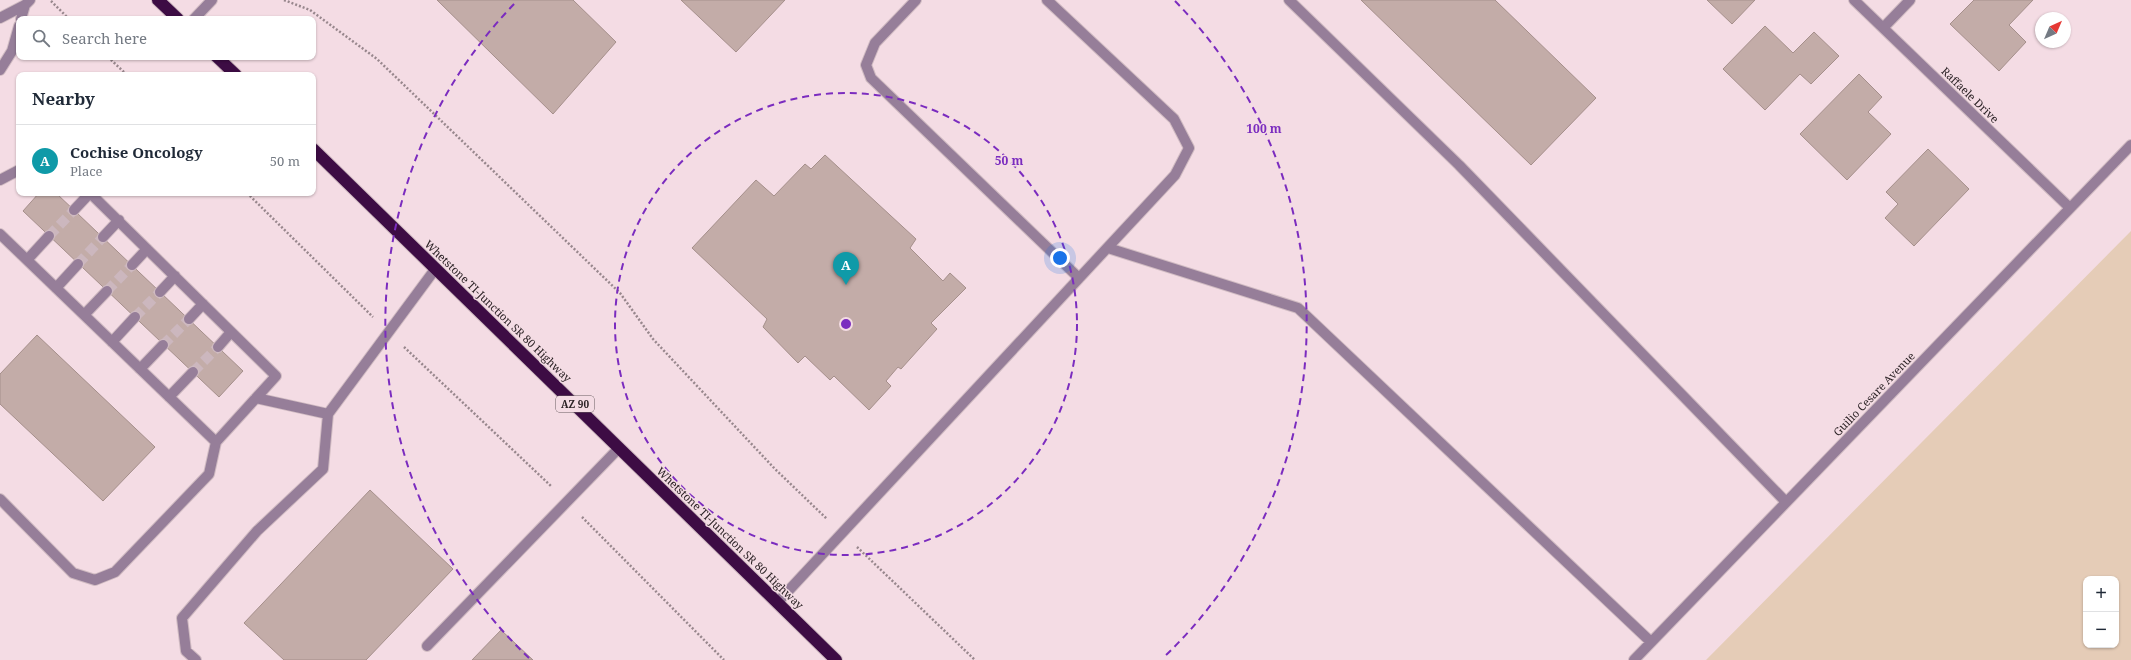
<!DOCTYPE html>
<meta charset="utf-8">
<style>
body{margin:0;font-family:"Noto Serif",serif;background:#f6f6f7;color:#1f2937}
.controls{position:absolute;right:12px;bottom:12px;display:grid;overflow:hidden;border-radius:8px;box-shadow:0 1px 3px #0004}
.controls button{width:36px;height:36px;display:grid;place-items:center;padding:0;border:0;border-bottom:1px solid #e0e1e3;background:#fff;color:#1f2937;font:20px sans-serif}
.compass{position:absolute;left:2035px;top:12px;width:36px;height:36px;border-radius:50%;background:#fff;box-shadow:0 1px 3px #0004;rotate:44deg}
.you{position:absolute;left:1060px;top:258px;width:14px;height:14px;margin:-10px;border:3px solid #fff;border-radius:50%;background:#1a73e8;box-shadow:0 0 0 6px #1a73e833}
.badge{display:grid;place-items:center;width:26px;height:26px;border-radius:50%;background:#0f766e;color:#fff;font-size:13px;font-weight:700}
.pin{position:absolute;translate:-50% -33px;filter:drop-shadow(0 1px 2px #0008)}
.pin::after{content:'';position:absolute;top:21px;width:14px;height:12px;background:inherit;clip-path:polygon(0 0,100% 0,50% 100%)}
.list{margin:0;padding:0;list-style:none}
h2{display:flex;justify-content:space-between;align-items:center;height:52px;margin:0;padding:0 16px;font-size:17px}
h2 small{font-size:13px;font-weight:400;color:#747a83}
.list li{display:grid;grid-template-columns:26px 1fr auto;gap:12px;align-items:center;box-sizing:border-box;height:72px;padding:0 16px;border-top:1px solid #e0e1e3}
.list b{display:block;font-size:15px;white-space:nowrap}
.list p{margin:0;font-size:13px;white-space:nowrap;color:#747a83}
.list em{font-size:13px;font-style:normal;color:#747a83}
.icon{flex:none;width:22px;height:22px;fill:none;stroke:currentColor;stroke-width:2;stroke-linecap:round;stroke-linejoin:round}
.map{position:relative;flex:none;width:2131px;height:660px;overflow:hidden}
.search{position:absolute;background:#fff;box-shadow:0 1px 3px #0004;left:16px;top:16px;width:300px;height:44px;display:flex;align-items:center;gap:10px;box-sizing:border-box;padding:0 14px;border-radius:8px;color:#747a83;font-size:15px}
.panel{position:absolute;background:#fff;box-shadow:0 1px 3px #0004;left:16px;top:72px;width:300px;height:124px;border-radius:8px}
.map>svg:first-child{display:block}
.green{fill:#e5ccb7;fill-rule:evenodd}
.building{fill:#c3aca8;stroke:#a58f8b}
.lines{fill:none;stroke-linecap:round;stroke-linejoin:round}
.minor-tunnel{stroke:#ccb7be;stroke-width:10;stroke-dasharray:10 5;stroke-linecap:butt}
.minor-casing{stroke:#d0bbc2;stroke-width:12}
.highway-casing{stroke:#d0bbc2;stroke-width:14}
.path{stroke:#98878d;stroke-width:2.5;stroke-dasharray:2 2;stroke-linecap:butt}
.minor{stroke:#967e99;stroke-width:10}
.highway{stroke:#3d0c44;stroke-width:12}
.ring{fill:none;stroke:#7b2cbf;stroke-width:2;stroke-dasharray:7 5}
.labels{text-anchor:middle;stroke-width:3;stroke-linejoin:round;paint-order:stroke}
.shield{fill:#f4dce4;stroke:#675a5e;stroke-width:1}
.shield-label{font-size:10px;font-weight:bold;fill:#2b2225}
.street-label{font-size:11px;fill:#2b2225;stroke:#f4dce4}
.centre{fill:#7b2cbf;stroke:#f4dce4;stroke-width:2}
.ring-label{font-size:12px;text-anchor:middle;font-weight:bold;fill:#7b2cbf;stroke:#f4dce4;stroke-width:3;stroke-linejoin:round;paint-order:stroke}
</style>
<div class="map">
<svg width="2131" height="660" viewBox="0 0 2131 660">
<rect width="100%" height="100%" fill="#f4dce4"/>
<path class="green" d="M2131,231V660H1706ZM2086,579H2116V645H2086Z"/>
<path class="building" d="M437,0H573L616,42L553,114Z
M681,0H785L736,52Z
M1361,0H1495L1596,98L1531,165Z
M1707,0H1755L1732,24Z
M1974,0H2033L2009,25L2026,42L1999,71L1950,24Z
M1765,26L1793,53L1814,32L1839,56L1811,84L1800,74L1765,110L1723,69Z
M1859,74L1882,97L1868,112L1891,134L1847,180L1800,134Z
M1928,149L1969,189L1914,246L1885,218L1898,204L1886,192Z
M825,155L916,239L910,248L943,281L950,273L966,288L931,323L937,329L901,369L898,367L886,381L891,386L869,410L834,376L830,380L805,356L798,363L763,327L767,319L692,248L756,180L774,196L805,164L811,169Z
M39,193H56L243,371L219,397L23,211Z
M37,335L155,447L103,501L0,404V374Z
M370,490L453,569L366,660H284L244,623Z
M501,630L533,660H472Z"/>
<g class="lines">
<path class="minor-tunnel" d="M49,236L74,210
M78,264L103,237
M107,291L132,265
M135,317L160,292
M163,345L189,319
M193,372L218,347"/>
<g class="minor-casing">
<path id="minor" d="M916,0L875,43L866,65L871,78L1079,278
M1289,0L1459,165L1786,502
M1854,0L2069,207
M0,18L25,5L30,0
M21,19L25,5
M194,19L212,0
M1883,28L1910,0
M0,70L12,51L19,26
M0,180L19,170
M74,210L90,193
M0,234L216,442L276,376L90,193
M103,237L119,220
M1108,248L1298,308L1651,642
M27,260L49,236
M132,265L147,249
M56,288L78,264
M160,292L175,276
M84,315L107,291
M189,319L203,304
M112,342L135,317
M218,347L231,332
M140,369L163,345
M169,397L193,372
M256,398L328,414
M0,499L73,573L95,580L115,572L209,474L216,442
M777,603L1175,175L1189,148L1174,119L1047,0
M427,646L619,448
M196,660L186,651L182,618L257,531L323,469L328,414L436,268
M1634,660L2131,145"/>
</g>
<g class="highway-casing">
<path id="highway" d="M158,0L178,19
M217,57L236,75
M313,149L836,660"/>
</g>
<path class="path" d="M284,0L310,10L377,59L620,293L653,339L775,469L827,519
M51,1L69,19
M108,57L127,75
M247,193L373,317
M404,347L551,486
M582,517L724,660
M857,547L975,660"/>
<use href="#minor" class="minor"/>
<use href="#highway" class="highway"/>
</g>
<g class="ring">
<circle cx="846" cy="324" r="231"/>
<path d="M529 658A461 461 0 0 1 517 1M1175 1A461 461 0 0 1 1163 658"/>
</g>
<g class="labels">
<rect class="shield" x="556" y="396" width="38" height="16" rx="3"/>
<g class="shield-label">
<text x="575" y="408">AZ 90</text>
</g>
<g class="street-label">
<text transform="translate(1970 95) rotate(44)" y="4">Raffaele Drive</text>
<text transform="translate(498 311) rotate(44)" y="4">Whetstone TI-Junction SR 80 Highway</text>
<text transform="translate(1874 394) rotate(-46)" y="4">Guilio Cesare Avenue</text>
<text transform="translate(730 538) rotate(44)" y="4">Whetstone TI-Junction SR 80 Highway</text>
</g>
</g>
<circle cx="846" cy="324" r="6" class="centre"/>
<g class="ring-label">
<text x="1264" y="133">100 m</text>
<text x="1009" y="165">50 m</text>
</g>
</svg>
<div class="controls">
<button>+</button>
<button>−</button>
</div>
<svg class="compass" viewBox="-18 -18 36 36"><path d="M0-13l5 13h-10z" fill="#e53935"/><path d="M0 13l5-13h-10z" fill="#747a83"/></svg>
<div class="you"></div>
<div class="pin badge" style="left:846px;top:285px;background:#0f9aa8">A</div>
<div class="search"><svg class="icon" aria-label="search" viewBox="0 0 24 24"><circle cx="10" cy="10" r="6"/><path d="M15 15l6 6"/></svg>Search here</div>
<section class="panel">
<h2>Nearby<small></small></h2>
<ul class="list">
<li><span class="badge" style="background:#0f9aa8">A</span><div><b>Cochise Oncology</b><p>Place</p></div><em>50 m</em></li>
</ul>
</section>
</div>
